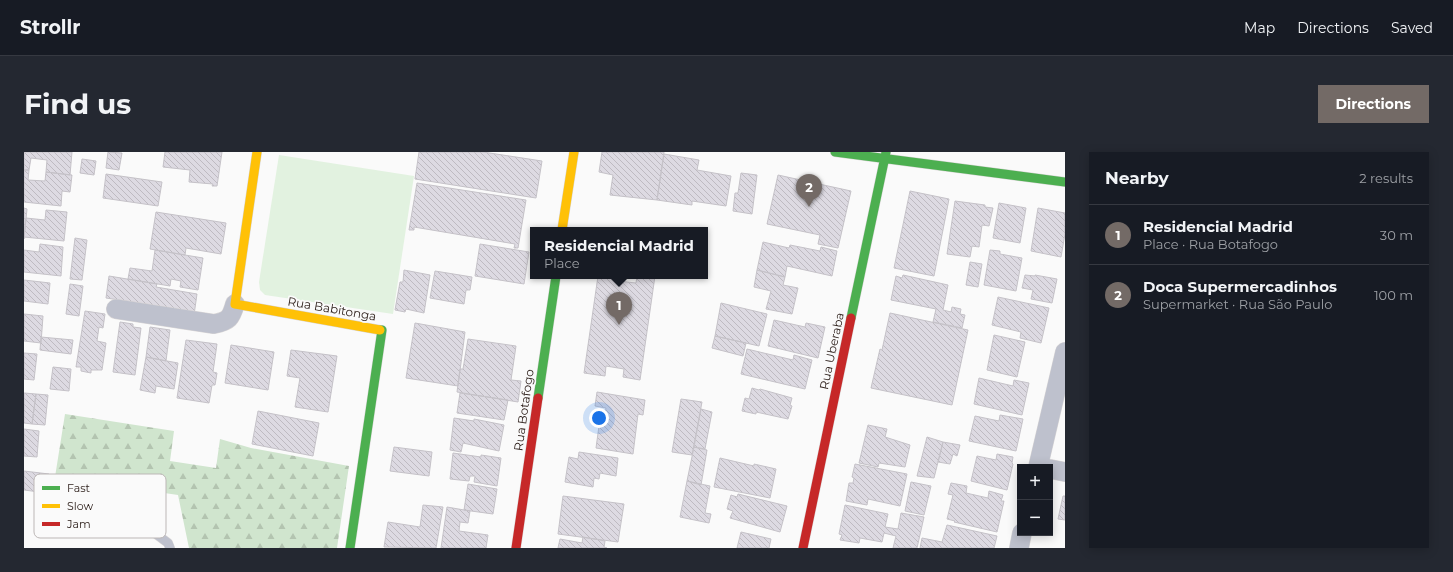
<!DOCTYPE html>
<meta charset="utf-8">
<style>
body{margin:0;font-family:Montserrat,sans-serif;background:#242831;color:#f1f3f6}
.controls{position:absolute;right:12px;bottom:12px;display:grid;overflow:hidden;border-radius:0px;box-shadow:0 2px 10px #0003}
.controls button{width:36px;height:36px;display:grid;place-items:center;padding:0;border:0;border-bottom:1px solid #363941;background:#171b24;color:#f1f3f6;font:20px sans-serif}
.you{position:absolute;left:575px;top:266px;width:14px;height:14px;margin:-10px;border:3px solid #fff;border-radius:50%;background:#1a73e8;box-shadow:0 0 0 6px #1a73e833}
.badge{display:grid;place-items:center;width:26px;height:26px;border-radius:50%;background:#736a66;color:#fff;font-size:13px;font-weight:700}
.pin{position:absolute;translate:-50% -33px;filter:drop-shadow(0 1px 2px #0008)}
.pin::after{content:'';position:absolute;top:21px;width:14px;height:12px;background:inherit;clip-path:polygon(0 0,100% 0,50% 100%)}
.popup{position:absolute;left:506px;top:75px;width:178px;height:52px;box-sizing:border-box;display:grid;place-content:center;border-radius:0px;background:#171b24;filter:drop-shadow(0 1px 3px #0005);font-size:13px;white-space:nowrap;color:#9ea1a6}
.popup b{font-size:15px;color:#f1f3f6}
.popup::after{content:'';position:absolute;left:50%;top:100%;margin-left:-8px;border:8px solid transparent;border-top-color:#171b24}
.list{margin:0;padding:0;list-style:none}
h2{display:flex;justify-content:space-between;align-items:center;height:52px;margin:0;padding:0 16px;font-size:17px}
h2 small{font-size:13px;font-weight:400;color:#9ea1a6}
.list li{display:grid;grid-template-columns:26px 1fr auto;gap:12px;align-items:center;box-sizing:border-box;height:60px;padding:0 16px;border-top:1px solid #363941}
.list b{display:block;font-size:15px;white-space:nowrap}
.list p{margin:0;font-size:13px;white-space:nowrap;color:#9ea1a6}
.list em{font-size:13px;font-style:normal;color:#9ea1a6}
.map{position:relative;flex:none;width:1041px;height:396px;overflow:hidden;border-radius:0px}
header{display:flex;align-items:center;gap:24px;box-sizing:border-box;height:56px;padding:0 20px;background:#171b24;border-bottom:1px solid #363941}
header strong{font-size:19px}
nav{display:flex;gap:22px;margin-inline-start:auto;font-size:14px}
.intro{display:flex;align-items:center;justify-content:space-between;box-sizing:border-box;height:96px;padding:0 24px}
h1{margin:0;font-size:28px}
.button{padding:10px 18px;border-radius:0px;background:#736a66;color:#fff;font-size:14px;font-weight:700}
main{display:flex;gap:24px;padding:0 24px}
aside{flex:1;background:#171b24;border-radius:0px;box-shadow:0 2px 10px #0003}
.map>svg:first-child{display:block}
.green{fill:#e2f2e0}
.forest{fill:url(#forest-firs)}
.building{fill:url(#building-back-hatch);stroke:#c5c2c8}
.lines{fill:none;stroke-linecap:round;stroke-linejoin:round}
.lane-casing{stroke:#d9d6d6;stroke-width:10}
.street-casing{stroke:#d9d6d6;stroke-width:20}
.fast-casing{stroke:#d9d6d6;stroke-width:10}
.slow-casing{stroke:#d9d6d6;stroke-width:10}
.jam-casing{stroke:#d9d6d6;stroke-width:10}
.lane{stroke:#bec1cd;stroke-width:9}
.street{stroke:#bec1cd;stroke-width:19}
.fast{stroke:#4caf50;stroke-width:9}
.slow{stroke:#ffc107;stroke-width:9}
.jam{stroke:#c62828;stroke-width:9}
.labels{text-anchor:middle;stroke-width:3.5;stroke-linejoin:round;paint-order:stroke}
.street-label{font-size:12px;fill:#2a1c17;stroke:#fafafa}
.key{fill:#fafafa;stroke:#bcb7b6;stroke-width:1}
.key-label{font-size:11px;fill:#2a1c17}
</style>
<header>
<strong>Strollr</strong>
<nav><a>Map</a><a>Directions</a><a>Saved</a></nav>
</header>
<div class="intro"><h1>Find us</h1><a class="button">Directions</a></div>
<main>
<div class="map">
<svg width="1041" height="396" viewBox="0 0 1041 396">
<defs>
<pattern id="forest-firs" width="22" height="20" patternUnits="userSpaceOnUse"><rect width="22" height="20" fill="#d0e5ce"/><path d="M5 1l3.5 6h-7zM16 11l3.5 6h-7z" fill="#b3c4b0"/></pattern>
<pattern id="building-back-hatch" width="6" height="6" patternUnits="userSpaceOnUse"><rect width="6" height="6" fill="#dddae2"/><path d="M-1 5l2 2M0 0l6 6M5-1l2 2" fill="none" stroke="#bebac1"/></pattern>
</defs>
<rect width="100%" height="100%" fill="#fafafa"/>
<path class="green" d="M255,3L390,24L369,162L241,143L236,138L235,130Z"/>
<path class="forest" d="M41,262L150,279L146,309L192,316L196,287L227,296L325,314L313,396H165L154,343L31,325Z"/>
<path class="building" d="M0,0H48L46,23L22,20L23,8L7,6L5,18H0Z
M84,0L98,1L95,18L82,16Z
M141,0H198L193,34H188L189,32L165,30L166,18L139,15Z
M395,0H459L518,9L512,46L391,27Z
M578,0H640L633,48L586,43L589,23L575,20Z
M640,2L675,8L673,18L707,24L702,54L668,49V53L633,48Z
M58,7L72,9L70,23L56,21Z
M0,18H5L4,28L21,29L22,20L48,23L46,40L38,39L37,54L0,50Z
M717,21L733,23L728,62L709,59L711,41H714Z
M82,22L138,30L134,54L79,46Z
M754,23L827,39L814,96L794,92L796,83L743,72Z
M393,31L502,48L494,96H490L491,92L390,75V78H385Z
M886,39L925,47L910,124L870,116Z
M931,49L961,53V55L969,56L965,74L958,73L955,95L948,94L946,105L923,102Z
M975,51L1002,56L996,91L969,86Z
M0,56L3,57L0,87Z
M1014,56L1041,61V82L1037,105L1007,99Z
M22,58L43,60L40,89L0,85L2,66L21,68Z
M132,60L202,71L197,102L162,96L161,103L126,97Z
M51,86L63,88L58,128L46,127Z
M739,90L765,96L766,93L796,99L797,95L813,99L808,124L763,114L761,125L733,118Z
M16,92L39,95L37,124L0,120V98L15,100Z
M456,92L505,100L500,132L451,124Z
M131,98L179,106L174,138L156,135L157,129L147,127L146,134L104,127L106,116L128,119Z
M966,98L976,99V102L998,106L992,139L960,133Z
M946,110L958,112L954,135L942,133Z
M380,118L406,123L400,161L382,157L381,160L371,158L376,130H379Z
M733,118L761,125L759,133L774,136L768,162L742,157L747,139L730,135Z
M411,119L448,125L446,138H442L440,152L406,146Z
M879,123L924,133L919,158L927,160L928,155L937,157L936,162L941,163L938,176L909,170L912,157L867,148L872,124L878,126Z
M1001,123L1011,124V123L1033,127L1028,151L1007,147L1009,138L998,136Z
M85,124L133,132L132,135L173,142L170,163L128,156V153L82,146Z
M574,124H595L594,129L612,131L613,124H631L616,228L599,225L600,217L582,214L581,224L560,221Z
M0,128L26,131L24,152L0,149Z
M46,132L59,134L55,164L42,162Z
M974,145L1025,156L1017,191L996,186L997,180L968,173Z
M697,151L743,162L735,194L691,184Z
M61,159L81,162L79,176L75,175L73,189L82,191L78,218H67V221L57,219V215H52Z
M866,161L944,178L928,253L847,236L856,197L858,198Z
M0,162L19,164L17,191L0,189Z
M750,168L781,175L782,171L801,175L794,206L744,194Z
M96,170L109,172V175L117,176L111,223L89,220Z
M391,171L441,180L434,234L382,226Z
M126,175L146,178L142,209L122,205Z
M970,183L1001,190L993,225L963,218Z
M691,184L722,191L719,204L688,196Z
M17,185L49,188L47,202L16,198Z
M444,187L492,194L487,228L497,229L494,250L433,240L436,217H439Z
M162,188L193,192L189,220L193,221L191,233H188L185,251L153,246Z
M207,193L250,200L244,238L201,231Z
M723,197L769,208L770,203L788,208L781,237L717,222Z
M267,198L313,204L304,260L271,255L276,226L263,224Z
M0,201L13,202L10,228L0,227Z
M122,205L154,211L150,237L132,234L131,241L116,238Z
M29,215L47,217L45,239L26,237Z
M955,226L989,234L990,228L1005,231L998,263L950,252Z
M728,236L735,238L736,237L768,246L766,253L768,254L764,267L732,260V262L718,259L721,246L725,247Z
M573,240L621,248L619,263L614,262L609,302L572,296L575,274L579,275L582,256L571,254Z
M0,241L12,242L8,272L0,271Z
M436,241L484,248L480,268L433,261Z
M12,242L24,243L21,273L8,272Z
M657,247L678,250L668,303L648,300Z
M677,257L688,260L681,297L670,295Z
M234,259L295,271L289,304L228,292Z
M976,263L999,267L992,299L945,289L951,264L975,269Z
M430,266L450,269V267L480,273L475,299L439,291L437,300L426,298Z
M844,273L863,277L861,285L886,293L881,315L855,311L854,315L835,311Z
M0,277L15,279L13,305L0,304Z
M903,285L919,290L910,326L893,324Z
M919,290L936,293L933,304L929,302L926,312L914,310Z
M370,295L408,300L405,324L366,319Z
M670,295L683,298L677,333L663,329Z
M555,300L594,306L592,324L576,321L575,327L570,326L569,335L541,330L545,305L554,307Z
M429,301L457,305V303L477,306L473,334L450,330L451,324H446L445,329L426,327Z
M973,302L989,305L988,311L989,312L983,338L947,329L953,304L972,308Z
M696,306L730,314V312L752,317L746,346L690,335Z
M831,312L883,322L876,354L844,347L843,353L822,349L825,331H829L830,326L828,325Z
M0,319L25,322L23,341L0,338Z
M663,329L686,334L681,361L687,362L685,371L656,365Z
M887,330L907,334L900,363L881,359Z
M927,331L943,334L942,341L964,346L965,339L979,343L977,349H980L973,380L930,370L931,369L923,367L929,343L924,342Z
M444,332L473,337L469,362L440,358Z
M714,342L763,354L756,380L706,366L709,359L703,357L707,343L713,345Z
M539,344L600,352L594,390L534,382Z
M1039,344H1041V368L1034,367Z
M399,353L419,355L412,396L360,395L364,370L396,375Z
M821,353L864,362L861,375L874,377L877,361L900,365L893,396H869L872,384L860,381L858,390L836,386L835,391L816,388L818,383L815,382Z
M423,355L446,359L444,371L436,370L435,379L464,383L462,396H417Z
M923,373L973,384L970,396H896L898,386L918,390Z
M717,380L747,387L745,396H713Z
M559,385L581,389L580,395L583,396H534L536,387L558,391Z"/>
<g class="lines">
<g class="lane-casing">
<path id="lane" d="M124,376L144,391L146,396"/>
</g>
<g class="street-casing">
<path id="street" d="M92,157L190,172C205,169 207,166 211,152
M1014,315L1041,200
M1026,317L1041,320
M995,396L998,381"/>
</g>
<g class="fast-casing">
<path id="fast" d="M811,0L1041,30
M827,166L862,0
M514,246L532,124
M326,396L358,178H356"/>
</g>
<g class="slow-casing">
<path id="slow" d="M233,0L211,152L356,178
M538,78L550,0"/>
</g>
<g class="jam-casing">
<path id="jam" d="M492,396L514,246
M779,396L827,166"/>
</g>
<use href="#lane" class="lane"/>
<use href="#street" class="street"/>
<use href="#fast" class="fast"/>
<use href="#slow" class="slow"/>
<use href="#jam" class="jam"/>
</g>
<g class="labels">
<g class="street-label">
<text transform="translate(308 157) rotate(10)" y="4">Rua Babitonga</text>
<text transform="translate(808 199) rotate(-78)" y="4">Rua Uberaba</text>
<text transform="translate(500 258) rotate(-82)" y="4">Rua Botafogo</text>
</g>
</g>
<rect x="10" y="322" width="132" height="64" rx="6" class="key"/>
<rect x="18" y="334" width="18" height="4" fill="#4caf50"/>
<rect x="18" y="352" width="18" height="4" fill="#ffc107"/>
<rect x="18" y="370" width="18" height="4" fill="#c62828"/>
<g class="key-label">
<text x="43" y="340">Fast</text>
<text x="43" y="358">Slow</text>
<text x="43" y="376">Jam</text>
</g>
</svg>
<div class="controls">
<button>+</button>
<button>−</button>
</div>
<div class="you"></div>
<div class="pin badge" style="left:595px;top:173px">1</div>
<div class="popup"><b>Residencial Madrid</b>Place</div>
<div class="pin badge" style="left:785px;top:55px">2</div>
</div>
<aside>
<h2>Nearby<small>2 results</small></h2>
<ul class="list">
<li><span class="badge">1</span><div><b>Residencial Madrid</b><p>Place · Rua Botafogo</p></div><em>30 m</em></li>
<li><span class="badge">2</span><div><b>Doca Supermercadinhos</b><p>Supermarket · Rua São Paulo</p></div><em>100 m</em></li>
</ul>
</aside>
</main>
